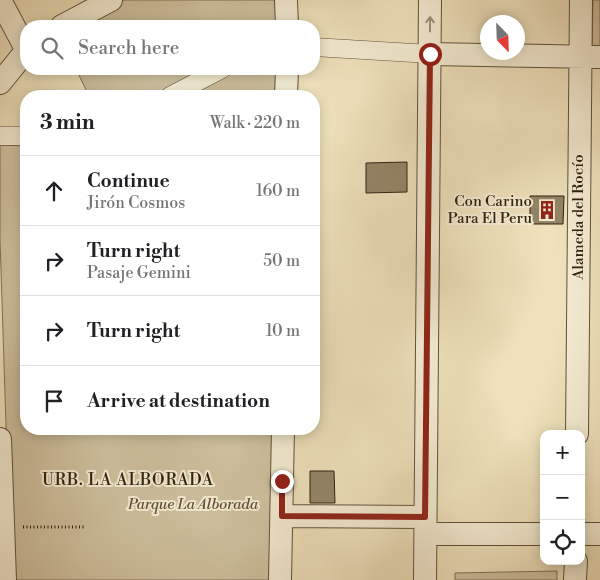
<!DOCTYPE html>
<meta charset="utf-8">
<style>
body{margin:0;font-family:"Libre Bodoni",serif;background:#f2f2f2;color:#202124}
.controls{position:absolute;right:15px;bottom:15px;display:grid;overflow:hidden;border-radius:10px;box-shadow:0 2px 12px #0003}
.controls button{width:45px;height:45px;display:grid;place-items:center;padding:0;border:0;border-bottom:1px solid #e0e0e0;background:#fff;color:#202124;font:25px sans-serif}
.compass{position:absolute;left:480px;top:15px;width:45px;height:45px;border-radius:50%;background:#fff;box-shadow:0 2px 12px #0003;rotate:157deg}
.stop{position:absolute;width:15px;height:15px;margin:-11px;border:4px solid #8f2418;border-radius:50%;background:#fff}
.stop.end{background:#8f2418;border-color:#fff;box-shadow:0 1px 5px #0008}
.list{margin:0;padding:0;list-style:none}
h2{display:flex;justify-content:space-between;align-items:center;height:65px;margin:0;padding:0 20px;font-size:21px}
h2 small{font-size:16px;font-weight:400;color:#757577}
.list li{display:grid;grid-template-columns:32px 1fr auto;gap:15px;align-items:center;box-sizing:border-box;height:70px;padding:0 20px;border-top:1px solid #e0e0e0}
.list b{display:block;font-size:19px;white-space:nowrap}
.list p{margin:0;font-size:16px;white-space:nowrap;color:#757577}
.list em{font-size:16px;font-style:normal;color:#757577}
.icon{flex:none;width:28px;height:28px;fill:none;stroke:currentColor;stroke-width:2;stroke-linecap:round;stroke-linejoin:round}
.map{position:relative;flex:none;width:600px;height:580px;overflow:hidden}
.search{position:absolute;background:#fff;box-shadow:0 2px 12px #0003;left:20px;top:20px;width:300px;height:55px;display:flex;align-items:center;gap:12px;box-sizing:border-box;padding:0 18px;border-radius:20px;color:#757577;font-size:19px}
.panel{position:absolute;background:#fff;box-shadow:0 2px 12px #0003;left:20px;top:90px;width:300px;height:345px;border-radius:20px}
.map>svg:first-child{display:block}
.green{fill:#cec09e;stroke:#807056}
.building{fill:#938568;stroke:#31210e}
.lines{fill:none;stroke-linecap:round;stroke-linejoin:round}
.pedestrian-casing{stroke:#605139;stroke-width:19}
.minor-casing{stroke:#605139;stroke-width:24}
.path{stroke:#31210e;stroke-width:3;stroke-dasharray:1 2.5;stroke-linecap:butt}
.pedestrian{stroke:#f4ecd3;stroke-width:18}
.minor{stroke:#f4ecd3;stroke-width:22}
.oneway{stroke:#9c917a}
.route{stroke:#8f2418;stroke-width:6}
.labels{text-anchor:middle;stroke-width:4;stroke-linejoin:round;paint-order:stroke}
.poi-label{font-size:15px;fill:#31210e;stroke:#f4ecd3;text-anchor:end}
.street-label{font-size:15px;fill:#31210e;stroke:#f4ecd3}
.park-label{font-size:15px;font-style:italic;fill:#605139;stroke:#f4ecd3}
.neighbourhood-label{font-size:16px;letter-spacing:1px;fill:#31210e;stroke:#f4ecd3}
</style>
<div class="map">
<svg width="600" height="580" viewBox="0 0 600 580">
<rect width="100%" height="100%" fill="#eee1bb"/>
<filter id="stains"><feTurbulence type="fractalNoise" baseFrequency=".004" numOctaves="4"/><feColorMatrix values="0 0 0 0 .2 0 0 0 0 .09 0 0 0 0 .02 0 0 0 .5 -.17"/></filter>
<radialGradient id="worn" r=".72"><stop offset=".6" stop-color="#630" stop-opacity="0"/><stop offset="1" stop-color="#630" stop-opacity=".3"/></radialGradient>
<path class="green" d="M124,0H277V26H76Z
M593,0H600V48H592Z
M76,69H276V96H89Z
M0,145L26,146V429H273L272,580H11L0,239Z
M557,571V580H455V573Z"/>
<path class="building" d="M407,162V192L366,193V163Z
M530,196H564L563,224H530Z
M310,471H334L335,503H310Z"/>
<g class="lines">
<g class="pedestrian-casing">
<path id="pedestrian" d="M314,47L430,54
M170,96L222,69
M0,136H26"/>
</g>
<g class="minor-casing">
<path id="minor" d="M0,0L26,49
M286,0L287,26
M62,26L111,0
M430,54L600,57
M0,83L26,51
M286,96L287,69
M577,434L581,0
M0,439L5,580
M282,516L425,517
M426,534H544
M581,534H600
M280,580L283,429
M425,580L430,0
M575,580L576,561"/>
</g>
<path class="path" d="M23,527H86"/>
<use href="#pedestrian" class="pedestrian"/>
<use href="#minor" class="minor"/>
</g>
<defs><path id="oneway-shaft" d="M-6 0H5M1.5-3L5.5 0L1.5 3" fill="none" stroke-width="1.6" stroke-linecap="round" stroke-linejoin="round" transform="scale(1.25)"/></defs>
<use class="oneway" href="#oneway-shaft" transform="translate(430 24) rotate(-90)"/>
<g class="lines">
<path class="route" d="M282,481V516L425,517L430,54"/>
</g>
<defs>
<g id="building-bare" transform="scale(1.5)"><path d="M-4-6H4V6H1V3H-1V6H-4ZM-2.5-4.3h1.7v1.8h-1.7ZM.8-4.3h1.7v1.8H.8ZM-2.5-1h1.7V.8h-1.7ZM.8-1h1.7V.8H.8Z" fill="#8f2418" stroke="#f4ecd3" stroke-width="2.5" paint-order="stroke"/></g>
</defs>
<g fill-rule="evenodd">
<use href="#building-bare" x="547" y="210"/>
</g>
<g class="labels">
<g class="poi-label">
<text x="532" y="206">Con Carino<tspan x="532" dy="17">Para El Peru</tspan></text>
</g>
<g class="street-label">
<text transform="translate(578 217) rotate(-90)" y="5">Alameda del Rocío</text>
</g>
<g class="park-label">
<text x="193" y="509">Parque La Alborada</text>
</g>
<g class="neighbourhood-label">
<text x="128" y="485">URB. LA ALBORADA</text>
</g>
</g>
<rect width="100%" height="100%" filter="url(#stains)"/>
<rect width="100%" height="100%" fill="url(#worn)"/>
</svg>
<div class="controls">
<button>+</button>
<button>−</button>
<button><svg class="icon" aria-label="locate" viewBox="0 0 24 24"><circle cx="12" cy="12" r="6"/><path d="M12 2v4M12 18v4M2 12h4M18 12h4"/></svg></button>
</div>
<svg class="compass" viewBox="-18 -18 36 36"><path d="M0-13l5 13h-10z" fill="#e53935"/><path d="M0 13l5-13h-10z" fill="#757577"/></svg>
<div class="stop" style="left:430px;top:54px"></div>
<div class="stop end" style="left:282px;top:481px"></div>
<div class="search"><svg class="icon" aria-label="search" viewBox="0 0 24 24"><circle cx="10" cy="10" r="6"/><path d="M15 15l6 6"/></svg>Search here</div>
<section class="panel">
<h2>3 min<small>Walk · 220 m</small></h2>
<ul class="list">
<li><svg class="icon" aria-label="ahead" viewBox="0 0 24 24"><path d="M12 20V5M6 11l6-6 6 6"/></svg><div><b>Continue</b><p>Jirón Cosmos</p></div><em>160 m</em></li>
<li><svg class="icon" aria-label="right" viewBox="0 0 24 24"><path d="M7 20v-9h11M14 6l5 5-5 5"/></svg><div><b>Turn right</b><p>Pasaje Gemini</p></div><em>50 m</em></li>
<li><svg class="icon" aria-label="right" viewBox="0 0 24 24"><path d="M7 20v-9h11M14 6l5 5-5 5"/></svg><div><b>Turn right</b></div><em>10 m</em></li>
<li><svg class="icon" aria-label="arrive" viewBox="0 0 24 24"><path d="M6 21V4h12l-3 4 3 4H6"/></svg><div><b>Arrive at destination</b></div></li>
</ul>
</section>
</div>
